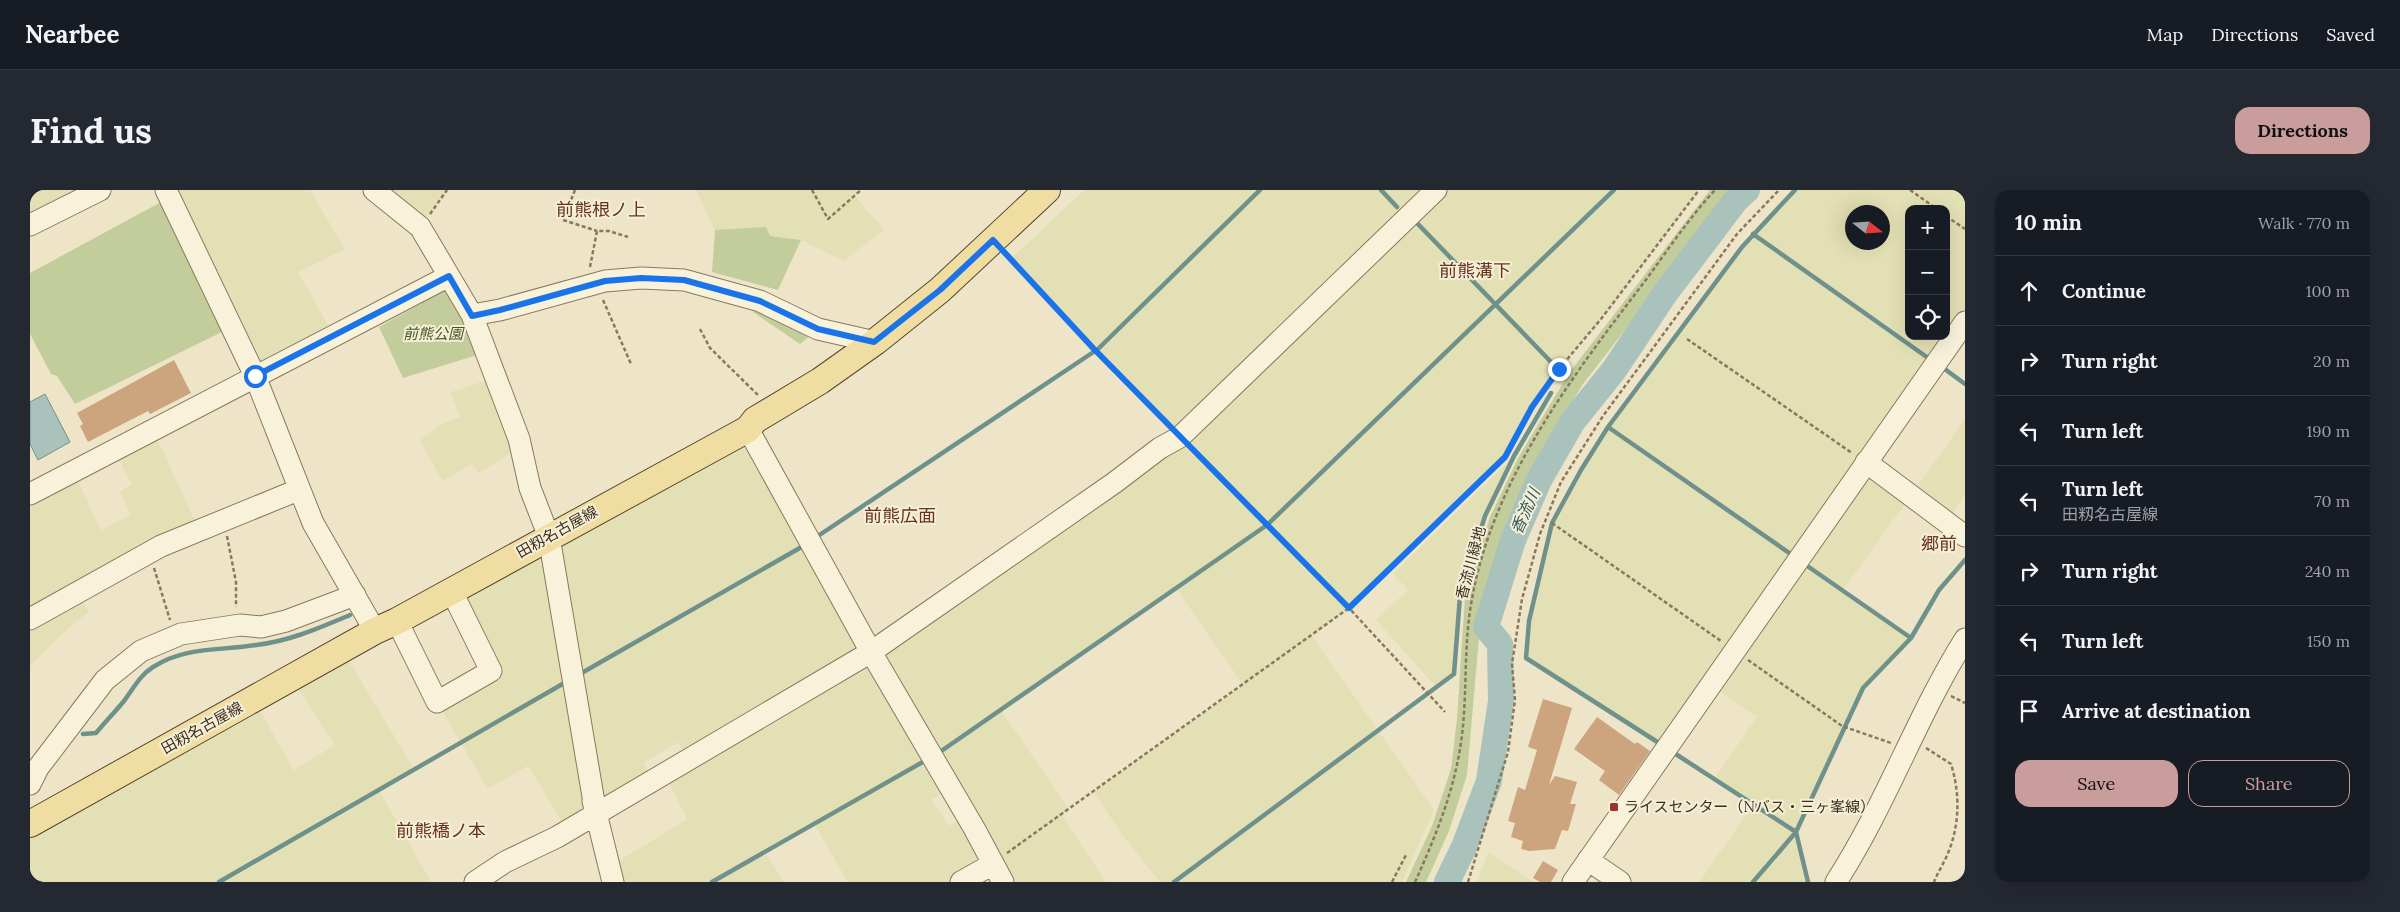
<!DOCTYPE html>
<meta charset="utf-8">
<style>
body{margin:0;font-family:Lora,"Noto Sans JP",serif;background:#242831;color:#f1f3f6}
.controls{position:absolute;right:15px;top:15px;display:grid;overflow:hidden;border-radius:10px;box-shadow:0 5px 20px #0002}
.controls button{width:45px;height:45px;display:grid;place-items:center;padding:0;border:0;border-bottom:1px solid #363941;background:#171b24;color:#f1f3f6;font:25px sans-serif}
.compass{position:absolute;left:1815px;top:15px;width:45px;height:45px;border-radius:50%;background:#171b24;box-shadow:0 5px 20px #0002;rotate:107deg}
.stop{position:absolute;width:15px;height:15px;margin:-11px;border:4px solid #1a73e8;border-radius:50%;background:#fff}
.stop.end{background:#1a73e8;border-color:#fff;box-shadow:0 1px 5px #0008}
.list{margin:0;padding:0;list-style:none}
h2{display:flex;justify-content:space-between;align-items:center;height:65px;margin:0;padding:0 20px;font-size:21px}
h2 small{font-size:16px;font-weight:400;color:#9ea1a6}
.list li{display:grid;grid-template-columns:32px 1fr auto;gap:15px;align-items:center;box-sizing:border-box;height:70px;padding:0 20px;border-top:1px solid #363941}
.list b{display:block;font-size:19px;white-space:nowrap}
.list p{margin:0;font-size:16px;white-space:nowrap;color:#9ea1a6}
.list em{font-size:16px;font-style:normal;color:#9ea1a6}
.actions{display:flex;gap:10px;padding:15px 20px}
.actions a{flex:1;padding:11px 0;border:1px solid #c99d9c;border-radius:15px;text-align:center;font-size:18px;color:#c99d9c}
.actions .main{background:#c99d9c;color:#111}
.icon{flex:none;width:28px;height:28px;fill:none;stroke:currentColor;stroke-width:2;stroke-linecap:round;stroke-linejoin:round}
.map{position:relative;flex:none;width:1935px;height:692px;overflow:hidden;border-radius:15px}
header{display:flex;align-items:center;gap:30px;box-sizing:border-box;height:70px;padding:0 25px;background:#171b24;border-bottom:1px solid #363941}
header strong{font-size:24px}
nav{display:flex;gap:28px;margin-inline-start:auto;font-size:18px}
.intro{display:flex;align-items:center;justify-content:space-between;box-sizing:border-box;height:120px;padding:0 30px}
h1{margin:0;font-size:35px}
.button{padding:12px 22px;border-radius:15px;background:#c99d9c;color:#111;font-size:18px;font-weight:700}
main{display:flex;gap:30px;padding:0 30px}
aside{flex:1;background:#171b24;border-radius:15px;box-shadow:0 5px 20px #0002}
.map>svg:first-child{display:block}
.farmland{fill:#e4e0b5;fill-rule:evenodd}
.green{fill:#c3cd9b}
.water{fill:#a9c2bc;stroke:#6f918b}
.lines{fill:none;stroke-linecap:round;stroke-linejoin:round}
.stream{stroke:#6f918b;stroke-width:4.5}
.river{stroke:#a9c2bc;stroke-width:26}
.building{fill:#cca47e}
.minor-casing{stroke:#8a785d;stroke-width:23}
.major-casing{stroke:#584631;stroke-width:28}
.path{stroke:#8a785d;stroke-width:2.5;stroke-dasharray:4 2.5;stroke-linecap:butt}
.minor{stroke:#f9f2db;stroke-width:21}
.major{stroke:#f0dda1;stroke-width:26}
.route{stroke:#1a73e8;stroke-width:6}
.poi-dot{fill:#98342d;stroke:#f6efd7;stroke-width:2}
.labels{text-anchor:middle;stroke-width:4;stroke-linejoin:round;paint-order:stroke}
.park-label{font-size:15px;font-style:italic;fill:#475727;stroke:#f6efd7}
.street-label{font-size:15px;fill:#3b2f20;stroke:#f6efd7}
.poi-label{font-size:15px;fill:#3b2f20;stroke:#f6efd7;text-anchor:start}
.water-label{font-size:16px;font-style:italic;fill:#305a5a;stroke:#f6efd7}
.quarter-label{font-size:18px;fill:#673420;stroke:#f6efd7}
</style>
<header>
<strong>Nearbee</strong>
<nav><a>Map</a><a>Directions</a><a>Saved</a></nav>
</header>
<div class="intro"><h1>Find us</h1><a class="button">Directions</a></div>
<main>
<div class="map">
<svg width="1935" height="692" viewBox="0 0 1935 692">
<rect width="100%" height="100%" fill="#eee5c8"/>
<path class="farmland" d="M0,0H70L0,35Z
M136,0H280L315,59L268,82L305,147L225,186Z
M344,0H417L390,37Z
M666,0H831L825,6L854,40L814,71L771,50L740,46L736,37L685,40Z
M1054,0H1669L1571,129L1529,179L1502,217L1475,267L1319,418L1282,446L1404,620L1372,692H1130L1092,645L1064,602L1213,495L1146,398L971,520L1039,619L1032,625L1076,692H818L784,634L735,662L754,692H583L579,677L657,629L634,583L657,570L648,552L613,573L623,590L537,640L498,576L458,599L407,512L461,481L421,400L718,239L841,462L1149,247L1063,158L981,69ZM921,599L937,625L919,636L901,610Z
M1765,0H1935V132L1836,272L1880,307L1935,229V306L1916,332L1880,307L1813,400L1881,448L1833,498L1766,642L1778,692H1669L1724,614L1684,589L1727,527L1680,495L1636,558L1496,468L1499,431L1522,333L1551,280L1578,237L1712,57ZM1879,19H1916V146H1879ZM1822,22H1852V52H1822Z
M466,187L491,257L449,283L442,274L412,291L390,250L410,235L430,227L421,202Z
M123,239L169,340L47,404L59,422L40,437L0,476V304L43,281L71,340L101,325L90,302L102,294L83,260Z
M1484,266L1455,326L1430,406L1424,484L1406,497L1346,430L1378,400L1363,384Z
M312,459L384,579L349,600L401,692H0V634L223,509L264,580L305,555L261,488Z
M1458,662L1504,692H1447Z"/>
<path class="green" d="M1680,0H1704L1553,194L1503,277L1476,333L1452,413L1437,585L1419,641L1396,692H1376L1402,636L1421,579L1427,529L1435,407L1460,327L1488,268L1539,183Z
M131,12L192,142L45,214L27,186L21,184L0,144V83Z
M736,37L740,46L771,50L748,100L682,82L685,40Z
M417,99L436,130L447,165L373,188L349,137Z
M730,111L788,139L770,154L723,122Z"/>
<path class="water" d="M15,204L40,252L8,270L0,254V212Z"/>
<g class="lines">
<path class="stream" d="M1351,0L1367,17
M1387,33L1523,174
M1723,44L1901,170
M1912,177L1935,194
M1578,237L1765,367
M785,348L1068,159L1230,0
M1773,373L1881,448
M550,484L775,355
M53,544L66,543C75,532 85,522 94,511C103,499 110,485 123,477C156,456 190,461 226,455C260,451 289,438 320,425
M1632,555L1496,468L1499,431L1522,333L1551,280L1578,237L1712,57L1765,0
M1641,561L1766,642L1778,692
M907,564L1237,335L1584,0
M189,692L536,492
M682,692L898,569
M1144,692L1424,484L1430,406L1455,326L1484,266L1521,203
M1723,692L1766,642L1833,498L1881,448L1909,400L1935,370"/>
<path class="river" d="M1417,692L1434,657L1459,591L1471,511L1470,454L1456,437L1483,350L1509,290L1543,231L1584,180L1634,105L1706,10L1717,0"/>
</g>
<path class="building" d="M144,170L161,203L120,224L118,221L58,252L50,236L53,234L47,223Z
M1513,509L1542,518L1519,595L1525,586L1547,592L1540,614H1546L1538,641L1532,640L1525,659L1499,661L1491,659L1493,651L1481,647L1485,633L1478,631L1488,597L1495,600L1507,560L1498,557Z
M1567,527L1605,554L1607,552L1620,561L1589,605L1569,590L1575,581L1544,559Z
M1513,671L1528,680L1521,692H1510L1503,688Z"/>
<g class="lines">
<g class="minor-casing">
<path id="minor" d="M136,0L225,186L283,333L345,441
M344,0L390,37L419,86L442,125L489,249L500,298L519,347L566,624
M0,35L70,0
M442,125L470,120L575,91L611,88L654,90L730,111L788,139L845,152
M718,239L841,462L944,638L973,692
M1836,272L1935,346
M0,304L419,86
M0,429L131,356L268,300
M367,431L407,512L461,481L421,400
M0,594L8,578L75,490L111,461L151,444L210,435L231,437L256,431L325,405
M563,611L583,692
M1558,670L1590,692
M445,692L475,672L527,647L841,462L1084,293L1130,258L1150,247L1406,0
M931,692L963,674
M1543,692L1935,132
M1806,692C1856,615 1886,527 1935,449"/>
</g>
<g class="major-casing">
<path id="major" d="M0,634L345,441L367,431L718,239L725,230L790,191L845,152L910,100L1017,0"/>
</g>
<path class="path" d="M545,0L533,30L567,41
M782,0L798,29L831,0
M1880,0L1907,19
M400,24L417,0
M1916,26L1935,39
M977,65L1063,158L1138,235
M560,77L567,41H579L598,47
M573,110L601,174
M670,139L680,158L728,205
M1657,149L1822,263
M1161,259L1319,418L1415,522
M1522,333L1691,451
M197,346L206,392V417
M124,378L140,430
M1718,470L1812,536L1861,553
M1921,506L1935,513
M1896,558L1921,574C1930,603 1930,634 1918,663C1914,673 1908,682 1904,692
M977,663L1319,418L1475,267L1502,217L1529,179L1571,129L1669,0
M1362,692L1376,665
M1385,692C1406,646 1426,596 1432,545C1437,504 1434,462 1440,421C1458,297 1538,192 1612,95C1636,63 1658,29 1685,0
M1438,692L1478,562L1485,510L1482,474L1492,409L1510,344L1531,292L1573,226L1707,44L1749,0"/>
<use href="#minor" class="minor"/>
<use href="#major" class="major"/>
</g>
<g class="lines">
<path class="route" d="M225,186L419,86L442,126L470,120L575,91L611,88L654,90L730,111L788,139L844,152L910,100L963,50L1063,158L1319,418L1475,267L1502,217L1529,179"/>
</g>
<rect class="poi-dot" x="1579" y="612" width="10" height="10" rx="2.5"/>
<g class="labels">
<g class="park-label">
<text x="403" y="149">前熊公園</text>
</g>
<g class="street-label">
<text transform="translate(527 342) rotate(-29)" y="5">田籾名古屋線</text>
<text transform="translate(1441 373) rotate(-75)" y="5">香流川緑地</text>
<text transform="translate(172 538) rotate(-29)" y="5">田籾名古屋線</text>
</g>
<g class="poi-label">
<text x="1594" y="622">ライスセンター（Nバス・三ヶ峯線）</text>
</g>
<g class="water-label">
<text transform="translate(1495 321) rotate(-66)" y="6">香流川</text>
</g>
<g class="quarter-label">
<text x="571" y="26">前熊根ノ上</text>
<text x="1445" y="87">前熊溝下</text>
<text x="870" y="332">前熊広面</text>
<text x="1909" y="360">郷前</text>
<text x="411" y="647">前熊橋ノ本</text>
</g>
</g>
</svg>
<div class="controls">
<button>+</button>
<button>−</button>
<button><svg class="icon" aria-label="locate" viewBox="0 0 24 24"><circle cx="12" cy="12" r="6"/><path d="M12 2v4M12 18v4M2 12h4M18 12h4"/></svg></button>
</div>
<svg class="compass" viewBox="-18 -18 36 36"><path d="M0-13l5 13h-10z" fill="#e53935"/><path d="M0 13l5-13h-10z" fill="#9ea1a6"/></svg>
<div class="stop" style="left:225px;top:186px"></div>
<div class="stop end" style="left:1529px;top:179px"></div>
</div>
<aside>
<h2>10 min<small>Walk · 770 m</small></h2>
<ul class="list">
<li><svg class="icon" aria-label="ahead" viewBox="0 0 24 24"><path d="M12 20V5M6 11l6-6 6 6"/></svg><div><b>Continue</b></div><em>100 m</em></li>
<li><svg class="icon" aria-label="right" viewBox="0 0 24 24"><path d="M7 20v-9h11M14 6l5 5-5 5"/></svg><div><b>Turn right</b></div><em>20 m</em></li>
<li><svg class="icon" aria-label="left" viewBox="0 0 24 24"><path d="M17 20v-9H6M10 6l-5 5 5 5"/></svg><div><b>Turn left</b></div><em>190 m</em></li>
<li><svg class="icon" aria-label="left" viewBox="0 0 24 24"><path d="M17 20v-9H6M10 6l-5 5 5 5"/></svg><div><b>Turn left</b><p>田籾名古屋線</p></div><em>70 m</em></li>
<li><svg class="icon" aria-label="right" viewBox="0 0 24 24"><path d="M7 20v-9h11M14 6l5 5-5 5"/></svg><div><b>Turn right</b></div><em>240 m</em></li>
<li><svg class="icon" aria-label="left" viewBox="0 0 24 24"><path d="M17 20v-9H6M10 6l-5 5 5 5"/></svg><div><b>Turn left</b></div><em>150 m</em></li>
<li><svg class="icon" aria-label="arrive" viewBox="0 0 24 24"><path d="M6 21V4h12l-3 4 3 4H6"/></svg><div><b>Arrive at destination</b></div></li>
</ul>
<div class="actions"><a class="main">Save</a><a>Share</a></div>
</aside>
</main>
